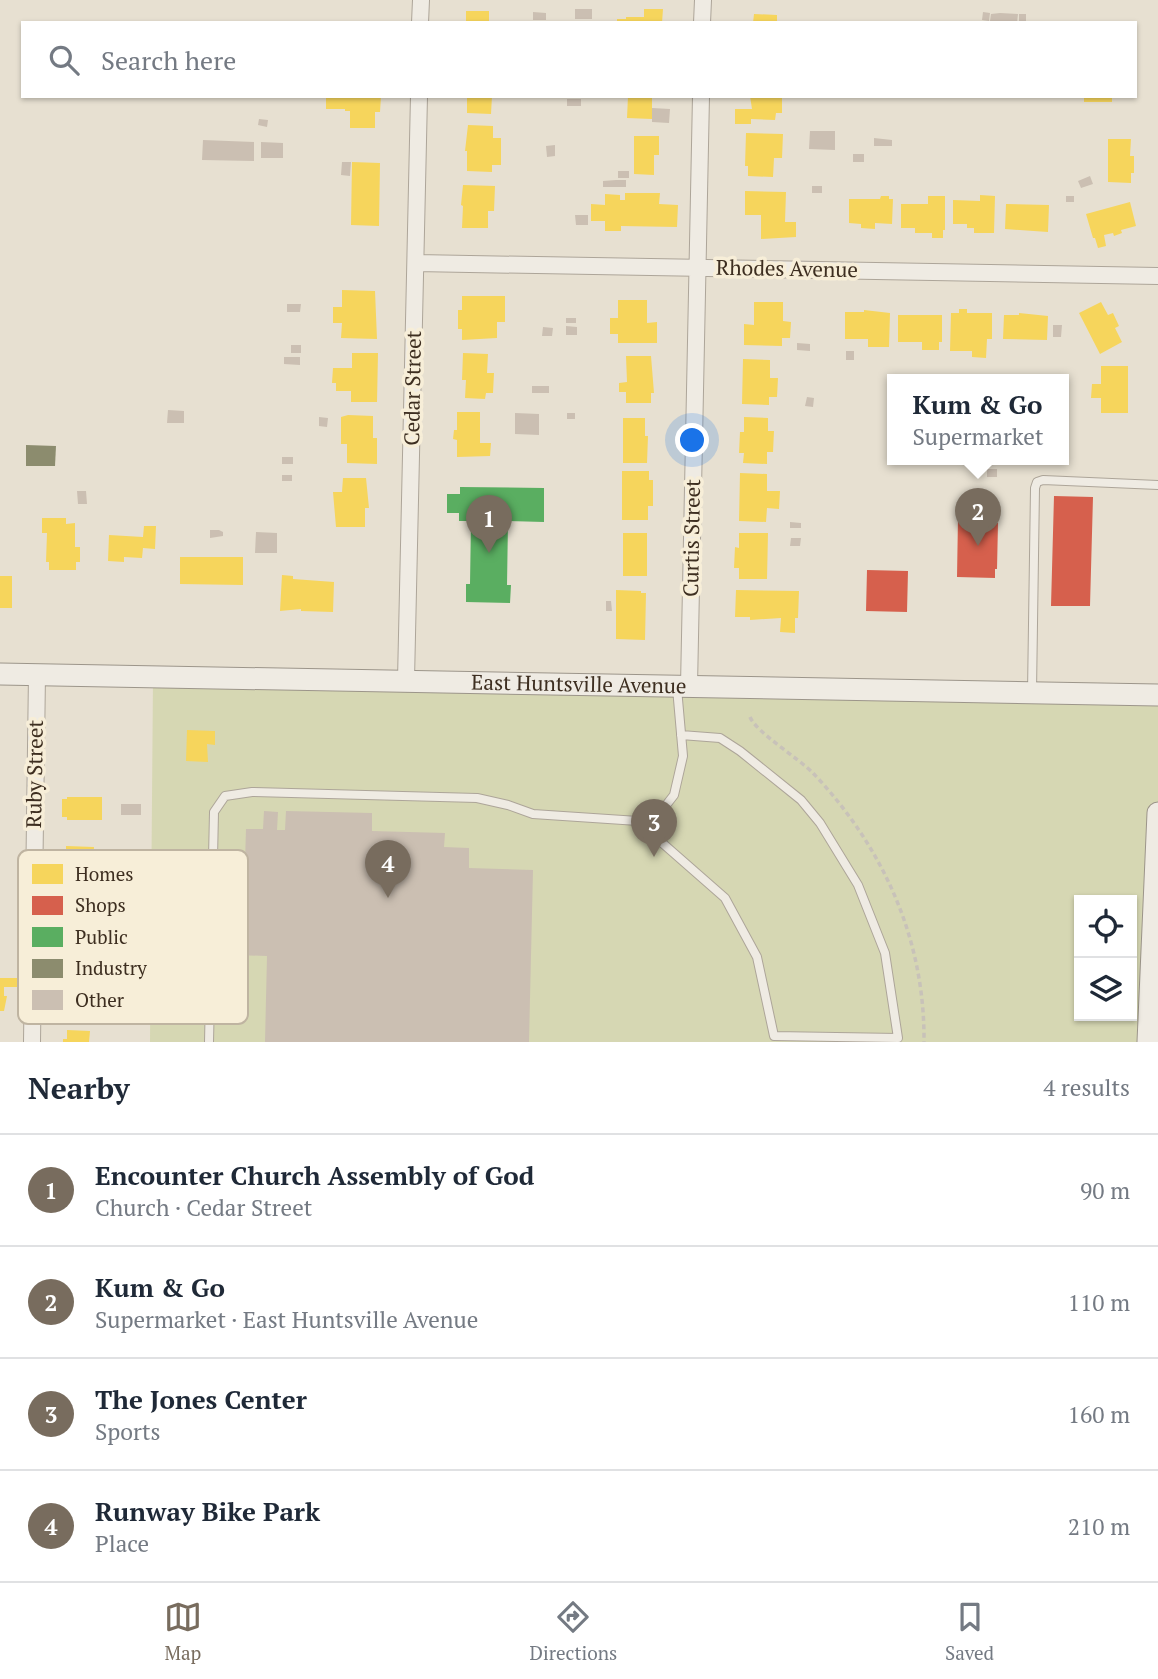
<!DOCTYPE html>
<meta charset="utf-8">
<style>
body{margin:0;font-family:"PT Serif",serif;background:#f2f2f3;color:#1f2937}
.controls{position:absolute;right:21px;bottom:21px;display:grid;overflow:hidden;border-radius:0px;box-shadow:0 2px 5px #0004}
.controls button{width:63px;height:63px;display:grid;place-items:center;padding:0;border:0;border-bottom:2px solid #e0e1e3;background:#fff;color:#1f2937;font:35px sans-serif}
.you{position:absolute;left:693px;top:441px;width:24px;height:24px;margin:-18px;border:5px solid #fff;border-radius:50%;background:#1a73e8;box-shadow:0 0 0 10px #1a73e833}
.badge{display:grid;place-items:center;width:46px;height:46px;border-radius:50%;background:#786c5e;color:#fff;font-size:23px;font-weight:700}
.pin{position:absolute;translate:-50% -58px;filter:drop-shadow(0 2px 4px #0008)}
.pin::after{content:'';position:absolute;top:37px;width:24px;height:21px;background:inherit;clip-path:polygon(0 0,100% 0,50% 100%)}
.popup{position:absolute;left:887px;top:374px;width:182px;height:91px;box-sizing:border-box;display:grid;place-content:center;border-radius:0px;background:#fff;filter:drop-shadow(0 2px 5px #0005);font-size:23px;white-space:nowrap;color:#747a83}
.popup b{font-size:26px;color:#1f2937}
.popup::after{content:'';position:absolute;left:50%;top:100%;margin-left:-14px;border:14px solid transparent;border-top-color:#fff}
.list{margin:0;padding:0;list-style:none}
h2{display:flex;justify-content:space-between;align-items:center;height:91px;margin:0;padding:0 28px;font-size:30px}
h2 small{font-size:23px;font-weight:400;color:#747a83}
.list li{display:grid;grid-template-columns:46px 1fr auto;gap:21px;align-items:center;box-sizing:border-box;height:112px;padding:0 28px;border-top:2px solid #e0e1e3}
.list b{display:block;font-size:26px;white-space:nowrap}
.list p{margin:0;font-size:23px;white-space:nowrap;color:#747a83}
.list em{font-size:23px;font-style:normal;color:#747a83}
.icon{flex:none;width:38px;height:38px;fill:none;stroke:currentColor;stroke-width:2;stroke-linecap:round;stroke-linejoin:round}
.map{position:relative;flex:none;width:1158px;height:1042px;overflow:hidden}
.search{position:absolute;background:#fff;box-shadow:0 2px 5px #0004;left:21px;right:21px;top:21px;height:77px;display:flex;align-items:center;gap:18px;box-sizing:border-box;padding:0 24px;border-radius:0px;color:#747a83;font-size:26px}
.sheet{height:539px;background:#fff}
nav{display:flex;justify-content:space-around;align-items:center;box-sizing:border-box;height:98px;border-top:2px solid #e0e1e3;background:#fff;font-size:19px;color:#747a83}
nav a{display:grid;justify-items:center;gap:4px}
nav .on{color:#786c5e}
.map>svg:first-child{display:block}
.green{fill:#d6d7b3;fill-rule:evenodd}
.homes{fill:#f6d55c}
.shops{fill:#d6604d}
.public{fill:#5aae61}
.industry{fill:#8c8c6e}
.building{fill:#cbbfb2}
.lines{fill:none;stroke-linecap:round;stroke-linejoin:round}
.lane-casing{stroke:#ada599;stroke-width:10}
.street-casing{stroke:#ada599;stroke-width:18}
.secondary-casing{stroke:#9c958a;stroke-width:23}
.path{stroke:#c8c2b9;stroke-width:3.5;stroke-dasharray:5 3.5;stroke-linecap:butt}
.lane{stroke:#efebe3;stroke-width:8}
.street{stroke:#efebe3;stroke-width:16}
.secondary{stroke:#efebe3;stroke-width:21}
.labels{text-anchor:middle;stroke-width:7;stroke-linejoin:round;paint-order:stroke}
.street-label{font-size:21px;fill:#3d2e20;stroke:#f7eed8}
.key{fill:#f7eed8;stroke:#bfb4a1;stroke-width:2}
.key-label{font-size:19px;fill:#3d2e20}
</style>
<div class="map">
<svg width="1158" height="1042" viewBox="0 0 1158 1042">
<rect width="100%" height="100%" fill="#e7e0d1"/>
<path class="green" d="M153,678L1158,695V813L1148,1042H150ZM1079,900H1132V1016H1079Z"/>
<path class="homes" d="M644,9H663L662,23H617V19H626V17H644Z
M466,11H489V23H466Z
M754,14L777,15V23H753Z
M326,96H381L380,112H375V128H350V111H345V109H326Z
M467,96H492L491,114L467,113Z
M628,96H652V119L627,118Z
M750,96L782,98V113H776L775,120L751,119V124H735V109H752Z
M1084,96H1112V102H1084Z
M468,125L493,126V138H501V165H492V172L467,171V151H465Z
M746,133L783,134L782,158H774L773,177L748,176V166H745Z
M634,136H659V155H654V175L634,174Z
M1108,139H1131L1130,156H1134V173H1131V183L1108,182Z
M352,162L380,163L379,226L351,225Z
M463,185L495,186L494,211H488V228H462L463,206L461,205Z
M745,191L786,192L785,222H796V237L761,239V215H745Z
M625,193H660L659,204L678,205L677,227L621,226V231H605V221H591V204L605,205V194L620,195V200H625Z
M980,195L995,196L994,233H974V228H967V224H953V200L980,201Z
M881,196H889V199H893L892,224L875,223V229L861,228V224L849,223V199H880Z
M928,196H945V230H943V238H932V233H915V228H901V204H928Z
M1130,202L1136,226L1121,230L1122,233L1114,236L1113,233L1104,235L1106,246L1098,248L1095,238H1093L1086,214Z
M1006,204L1049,205L1048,232L1005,229Z
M342,290L375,291L377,339L341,338L342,323H333V307H342Z
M462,296H505V322H497V338L462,340V329H458V310H462Z
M618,300H647V323L657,322V343H618V334H610V318H618Z
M754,302H783V321L791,322L790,338H782V346L744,345V324L754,325Z
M1101,302L1108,315L1113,313L1119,326L1115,328L1122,342L1100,354L1079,313Z
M959,309H967V313H992V339H987L986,358L972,357V351H950L951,313H959Z
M864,310L890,313L889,347H868V339H845V312H864Z
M1019,313L1048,316L1047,340L1003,339L1004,315H1019Z
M898,315H942V342H939V350H922V342H898Z
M352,353H378L377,402H351V391H336V383H332L333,368H352Z
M463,353L488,354L487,373H494L493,393H486L485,399L465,398L466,380H462Z
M626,356H651L654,393H651V403H626V392H619V383L627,382Z
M743,359L770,360V378H778L777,397H769V405L742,404Z
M1101,366H1128V413H1101V398H1091L1092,384H1101Z
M457,412H480V443H491L490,456L457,457V440L453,439L454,430H457Z
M348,415L373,416V438H377V464L347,463V444H341V417Z
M744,417L768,418V431H774L773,452H767V464L743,463L744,453H739L740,432H744Z
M623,418H645V436H648L647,463H623Z
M622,471H649V480H653V506H648V520H622Z
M740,473L767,474V491H780L779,509L767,508L766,522L739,521Z
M343,478H366L369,508H365V527H336L333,492H342Z
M42,518H66V524L75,523V547H80V562H76V570H49V562H46L47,533H42Z
M144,526H156L155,549L143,548L142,558L124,557V562L108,561L109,535L143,537Z
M623,533H647V576H623Z
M739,533H768L767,579H739V568H734L735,547L739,548Z
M180,557H243V585L180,584Z
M282,575L293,576V579L334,582L333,612L301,611V609L280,611Z
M0,576H12V608H0Z
M616,590L641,591V593H646L645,640L616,639Z
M736,590L799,591L798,618H795V633L780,632L781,618L750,620V617H735Z
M187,730L215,731V745L207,744L208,762L186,761Z
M67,797H102V820H67V817H62V799H67Z
M66,846L94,847L93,868L66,867Z
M62,895L98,897L97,919L61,917Z
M0,978H17V987H4V996H7L4,1011H0Z
M64,982L90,985L89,996H84V1016L69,1015V1007H65V997H63Z
M67,1030L90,1031L89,1042H63V1039H67Z"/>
<path class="shops" d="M1054,496L1093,497L1090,606H1051Z
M958,518L996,519V523H998L997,569H995V578L957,577Z
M867,570L908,571L907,612L866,611Z"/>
<path class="public" d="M460,487L544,488V522L508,521L507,585H511L510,603L466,602V584H470L471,521H459V513H447V494H460Z"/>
<path class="industry" d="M26,445L56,446L55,466H26Z"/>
<path class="building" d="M575,9H592V19H575Z
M533,12L546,13V20H533Z
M983,12L990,13L989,21L982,20Z
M1000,13L1018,14L1017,23L990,21L991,14Z
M1019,14H1026V23H1019Z
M567,99H581V106H567Z
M652,108L670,109L669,123L652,122Z
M259,119L268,120L267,127L258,125Z
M810,131H835V150L809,149Z
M874,138L892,140V146H874Z
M203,140L254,142V161L202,160Z
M261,142L283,143V158H261Z
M555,145V156L547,157L546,146Z
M853,154H864V162H853Z
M342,162H351L350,176L341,175Z
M618,171H629V178H618Z
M1090,176L1093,184L1081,188L1078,181Z
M616,180H626V187H603V181Z
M812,186H822V193H812Z
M1066,196H1074V202H1066Z
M575,215H588V225H576Z
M287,304H301L300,312H287Z
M566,318H576V323H566Z
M1053,325H1062L1061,337H1053Z
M566,326L577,327V335H566Z
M543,327L553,328L552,336H542Z
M797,343L810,344V351L797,350Z
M291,345H301V353H291Z
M846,351H854V360H846Z
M284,357H300V365L284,364Z
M532,386H549V393H532Z
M807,397L814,398L813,407L805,406Z
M168,410L184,411V423H167Z
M515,413L539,414V435L515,434Z
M567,413H575V419H567Z
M319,417L328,418L327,427L319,426Z
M282,457H293V464H282Z
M987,469H997V477H987Z
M282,475H292V481H282Z
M77,491H86L87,504H78Z
M790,522L801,523V528H790Z
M210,530H219L223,532V536L210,538Z
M256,532L277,533V553H255Z
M791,538H801L800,546H790Z
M606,601H611L612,611H606Z
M121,804H141V815H121Z
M264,811L278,812L277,830H285L286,811L372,813V831L445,833L444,847L469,848V868L533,870L529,1042H265L267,956L237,955V927H243L246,829H263Z
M105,868H123L122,888H104Z
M130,893L148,894L147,904L129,903Z
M120,989H133V1005L119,1004Z
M124,1010H133V1016L124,1017Z
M104,1012H111V1018H104Z"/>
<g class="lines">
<g class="lane-casing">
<path id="lane" d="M1032,692L1035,488L1037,482L1043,480L1158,485
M653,822L660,841L725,898L757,957L774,1036L898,1038L885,953L858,885L820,823L801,800L740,751L720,738L681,735
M209,1042L214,812L225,796L252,792L477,798L508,805L533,814L653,822L674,795L683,756L677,688"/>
</g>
<g class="street-casing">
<path id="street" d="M420,23L421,0
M702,23L703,0
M416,263L1158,276
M406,680L419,96
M689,686L701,96
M32,1042L37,674"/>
</g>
<g class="secondary-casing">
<g id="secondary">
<path id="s1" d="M0,674L1158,695"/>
<path d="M1148,1042L1158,813"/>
</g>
</g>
<path class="path" d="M750,717C756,732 798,758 813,773C883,847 925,939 924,1042"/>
<use href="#lane" class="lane"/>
<use href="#street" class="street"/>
<use href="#secondary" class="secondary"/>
</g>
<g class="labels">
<g class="street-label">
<text transform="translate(787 269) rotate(1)" y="7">Rhodes Avenue</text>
<text transform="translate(413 388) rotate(-89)" y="7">Cedar Street</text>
<text transform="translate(692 538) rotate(-89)" y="7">Curtis Street</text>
<text dy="7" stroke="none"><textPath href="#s1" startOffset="579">East Huntsville Avenue</textPath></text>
<text transform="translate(35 774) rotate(-89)" y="7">Ruby Street</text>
</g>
</g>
<rect x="18" y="850" width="230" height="174" rx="10" class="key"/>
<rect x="32" y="864" width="31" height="20" fill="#f6d55c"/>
<rect x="32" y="896" width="31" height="19" fill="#d6604d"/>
<rect x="32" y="927" width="31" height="20" fill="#5aae61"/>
<rect x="32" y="959" width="31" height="19" fill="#8c8c6e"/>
<rect x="32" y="990" width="31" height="20" fill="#cbbfb2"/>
<g class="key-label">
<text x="75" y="881">Homes</text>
<text x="75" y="912">Shops</text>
<text x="75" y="944">Public</text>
<text x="75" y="975">Industry</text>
<text x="75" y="1007">Other</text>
</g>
</svg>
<div class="controls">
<button><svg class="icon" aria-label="locate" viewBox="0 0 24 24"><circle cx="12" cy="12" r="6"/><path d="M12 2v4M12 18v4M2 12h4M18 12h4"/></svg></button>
<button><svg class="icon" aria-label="layers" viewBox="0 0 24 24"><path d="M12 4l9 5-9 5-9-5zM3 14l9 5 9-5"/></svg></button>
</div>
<div class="you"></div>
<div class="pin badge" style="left:489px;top:553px">1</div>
<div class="pin badge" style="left:978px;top:546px">2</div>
<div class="popup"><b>Kum &amp; Go</b>Supermarket</div>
<div class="pin badge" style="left:654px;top:857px">3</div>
<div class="pin badge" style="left:388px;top:898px">4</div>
<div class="search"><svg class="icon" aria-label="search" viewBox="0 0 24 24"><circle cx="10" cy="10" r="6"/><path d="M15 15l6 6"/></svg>Search here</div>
</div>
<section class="sheet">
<h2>Nearby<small>4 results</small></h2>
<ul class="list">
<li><span class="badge">1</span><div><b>Encounter Church Assembly of God</b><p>Church · Cedar Street</p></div><em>90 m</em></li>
<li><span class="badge">2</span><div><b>Kum &amp; Go</b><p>Supermarket · East Huntsville Avenue</p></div><em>110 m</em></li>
<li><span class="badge">3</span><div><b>The Jones Center</b><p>Sports</p></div><em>160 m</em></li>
<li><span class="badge">4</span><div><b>Runway Bike Park</b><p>Place</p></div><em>210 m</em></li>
</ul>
</section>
<nav>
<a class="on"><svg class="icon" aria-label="map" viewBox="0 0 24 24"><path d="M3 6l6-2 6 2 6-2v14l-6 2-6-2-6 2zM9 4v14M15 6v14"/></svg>Map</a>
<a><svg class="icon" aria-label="directions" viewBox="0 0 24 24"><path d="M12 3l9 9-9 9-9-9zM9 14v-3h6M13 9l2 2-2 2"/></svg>Directions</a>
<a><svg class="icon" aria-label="saved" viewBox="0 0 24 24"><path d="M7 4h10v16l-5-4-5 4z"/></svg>Saved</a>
</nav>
